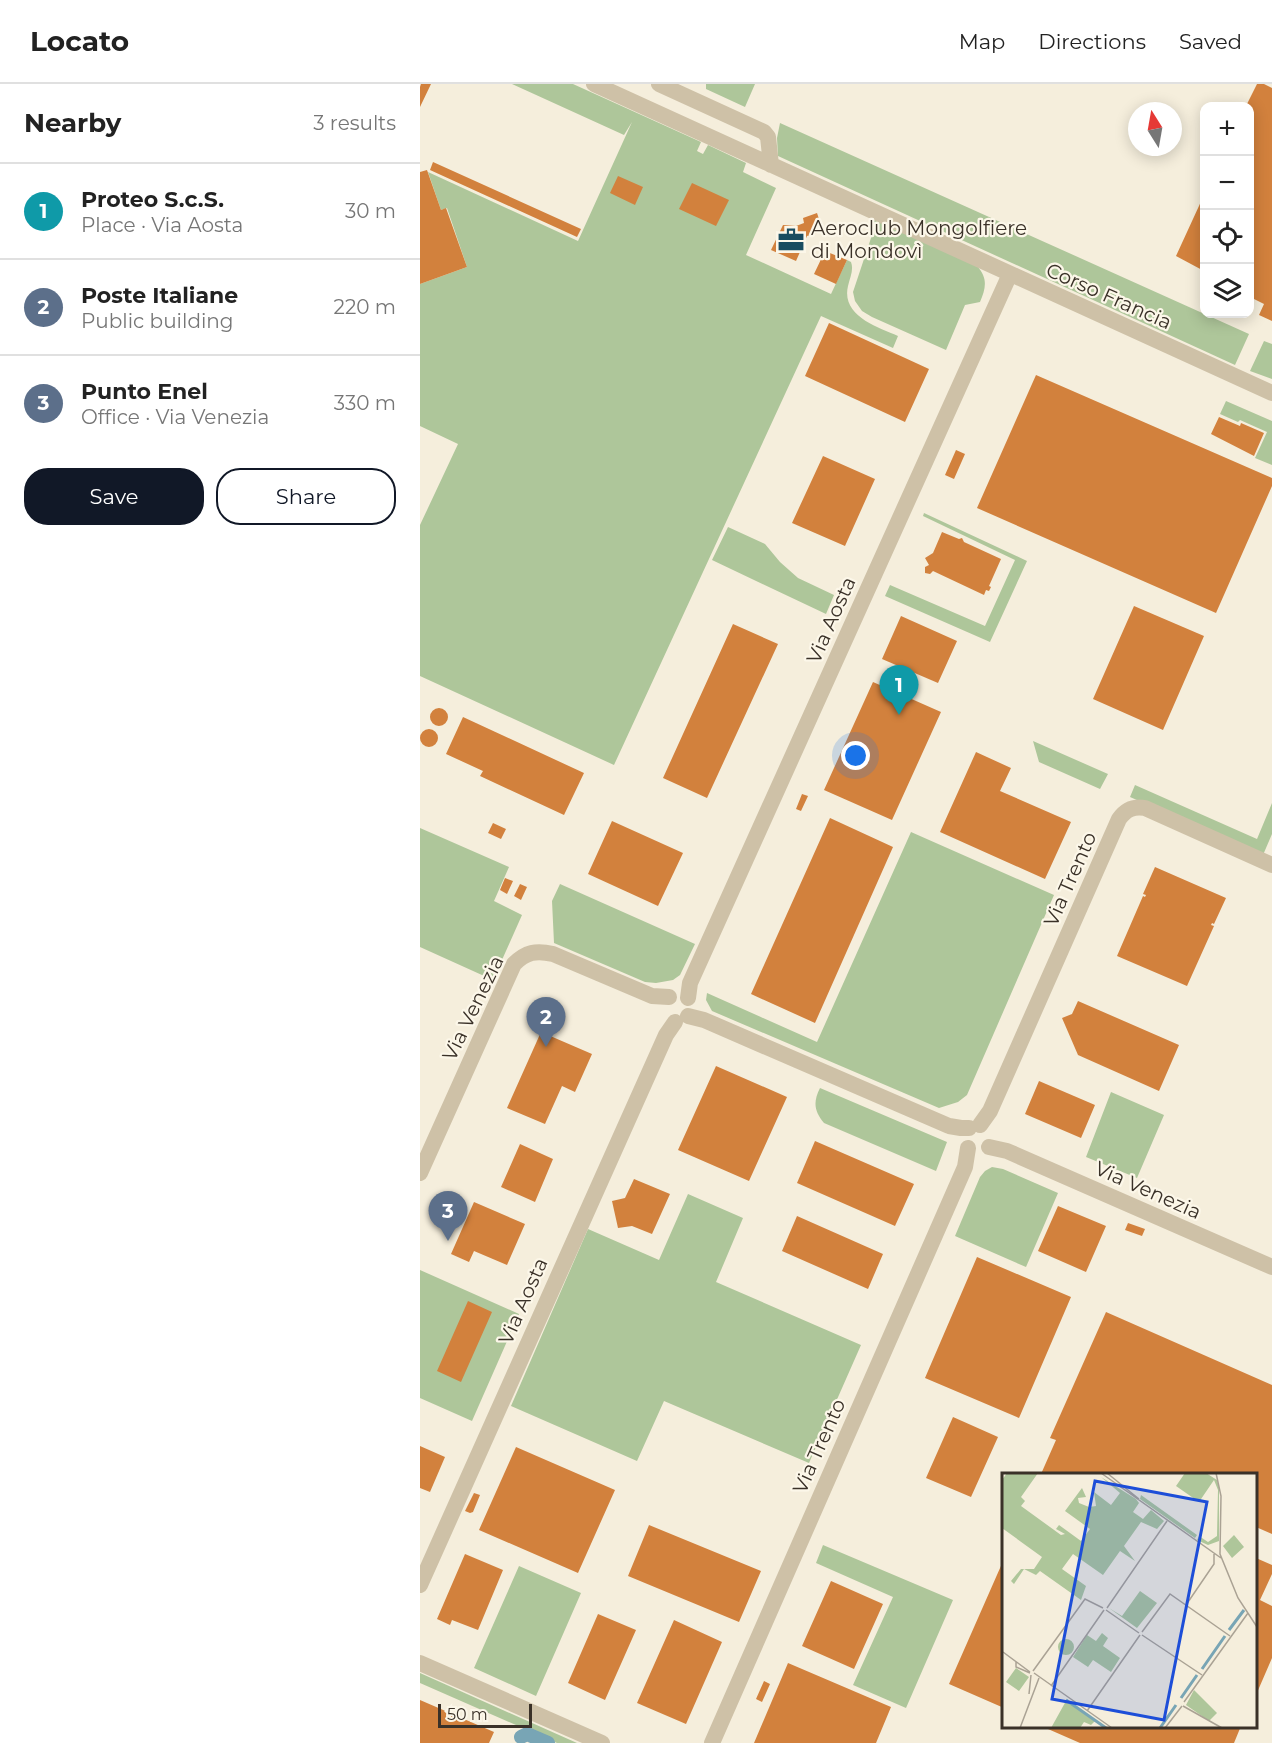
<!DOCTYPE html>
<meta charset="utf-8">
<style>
body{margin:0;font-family:Montserrat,sans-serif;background:#f2f2f2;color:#222}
.controls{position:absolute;right:18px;top:18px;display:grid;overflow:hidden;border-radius:12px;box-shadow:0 3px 15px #0003}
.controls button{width:54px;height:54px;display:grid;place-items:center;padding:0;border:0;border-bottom:2px solid #e0e0e0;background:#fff;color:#222;font:30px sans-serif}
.compass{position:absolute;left:708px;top:18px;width:54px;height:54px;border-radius:50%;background:#fff;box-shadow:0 3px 15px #0003;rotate:349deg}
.scale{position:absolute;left:18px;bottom:15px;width:94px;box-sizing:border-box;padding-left:6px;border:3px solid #3a3128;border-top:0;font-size:16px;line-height:21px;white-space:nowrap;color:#3a3128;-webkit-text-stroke:4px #fcf7e9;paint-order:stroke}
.you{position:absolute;left:436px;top:672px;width:21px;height:21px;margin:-15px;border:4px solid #fff;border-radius:50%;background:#1a73e8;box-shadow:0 0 0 9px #1a73e833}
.badge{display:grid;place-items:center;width:39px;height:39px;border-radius:50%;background:#111827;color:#fff;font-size:20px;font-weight:700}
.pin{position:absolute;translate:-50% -50px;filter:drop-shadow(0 2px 3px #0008)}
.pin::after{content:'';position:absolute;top:32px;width:21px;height:18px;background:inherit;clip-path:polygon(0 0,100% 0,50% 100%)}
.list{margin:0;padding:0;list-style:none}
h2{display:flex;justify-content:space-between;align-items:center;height:78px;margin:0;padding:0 24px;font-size:26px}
h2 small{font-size:20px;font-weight:400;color:#767676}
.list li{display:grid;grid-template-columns:39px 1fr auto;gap:18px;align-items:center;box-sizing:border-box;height:96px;padding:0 24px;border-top:2px solid #e0e0e0}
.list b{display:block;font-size:22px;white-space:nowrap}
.list p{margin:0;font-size:20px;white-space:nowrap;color:#767676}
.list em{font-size:20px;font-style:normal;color:#767676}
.actions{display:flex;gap:12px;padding:18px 24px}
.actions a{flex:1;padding:14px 0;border:2px solid #111827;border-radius:24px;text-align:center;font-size:21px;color:#111827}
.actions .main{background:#111827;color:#fff}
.icon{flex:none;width:33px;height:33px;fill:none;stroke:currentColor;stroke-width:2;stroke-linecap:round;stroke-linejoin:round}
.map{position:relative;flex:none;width:852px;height:1659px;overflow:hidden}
header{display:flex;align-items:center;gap:36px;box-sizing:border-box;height:84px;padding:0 30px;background:#fff;border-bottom:2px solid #e0e0e0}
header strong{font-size:28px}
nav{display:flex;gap:33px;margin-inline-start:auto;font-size:21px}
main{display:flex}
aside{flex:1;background:#fff}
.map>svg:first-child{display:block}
.green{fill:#aec69a}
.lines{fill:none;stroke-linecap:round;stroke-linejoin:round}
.canal{stroke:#78a5b5;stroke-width:14}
.building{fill:#d2813d}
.minor{stroke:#cec1a7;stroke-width:16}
.labels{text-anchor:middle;stroke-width:4.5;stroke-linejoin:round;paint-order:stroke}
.poi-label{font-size:20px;fill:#3a3128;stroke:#fcf7e9;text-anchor:start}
.street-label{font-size:20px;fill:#3a3128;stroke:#fcf7e9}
.inset-river{fill:none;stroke:#78a5b5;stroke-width:3}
.inset-road{fill:none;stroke:#aaa294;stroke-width:1.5}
.view{fill:#1d4ed8;fill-opacity:0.15;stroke:#1d4ed8;stroke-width:3}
.inset-edge{fill:none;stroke:#3a3128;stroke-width:3}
</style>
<header>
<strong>Locato</strong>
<nav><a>Map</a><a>Directions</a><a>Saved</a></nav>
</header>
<main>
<aside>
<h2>Nearby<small>3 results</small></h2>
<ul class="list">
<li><span class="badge" style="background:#0f9aa8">1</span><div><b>Proteo S.c.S.</b><p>Place · Via Aosta</p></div><em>30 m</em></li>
<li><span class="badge" style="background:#5c6f8a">2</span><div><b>Poste Italiane</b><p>Public building</p></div><em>220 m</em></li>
<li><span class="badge" style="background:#5c6f8a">3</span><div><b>Punto Enel</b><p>Office · Via Venezia</p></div><em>330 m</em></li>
</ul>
<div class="actions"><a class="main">Save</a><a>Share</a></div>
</aside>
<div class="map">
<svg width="852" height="1659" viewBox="0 0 852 1659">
<rect width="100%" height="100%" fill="#f5eedc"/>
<path class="green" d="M92,0H153L281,58L277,67L283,70L288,61L326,79L323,88L356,104L326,171L411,210L427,176L431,178C434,186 430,193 428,202C421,232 457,243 478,252L473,264L401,232L194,681L0,592V441L38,360L0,342V200L47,183L27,124L21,126L8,88L158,157L212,38L204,51Z
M286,0H335L325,23L286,5Z
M360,39L829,250L815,281L358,72L357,54Z
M454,135L557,182C568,194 566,204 560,218L545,221L526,266L452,233L442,227L435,217L433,208L451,154Z
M844,257L852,260V295L830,287Z
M806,317L852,337V381L835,374L847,348L820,336L818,338L800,330Z
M504,429L607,477L570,558L465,512L470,501L565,542L595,476L503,432Z
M308,443L345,460L360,478L378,494L414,511L406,530L292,476Z
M613,657L688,690L680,705L619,678Z
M715,701L837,755L852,719V750L843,771L710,713Z
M0,744L89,783L74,817L102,831L73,896L0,863Z
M491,748L634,811L547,1011L538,1018L519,1024L292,927L286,916L287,909L397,958Z
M140,800L275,860L260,891L253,896L236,899L225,898L134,859L132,817Z
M400,1004L527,1058L516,1087L404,1039C394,1027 393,1018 400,1004Z
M691,1008L744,1031L717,1094L666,1073Z
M572,1083L583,1085L638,1109L606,1183L535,1152L560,1093L565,1087Z
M268,1110L323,1134L296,1198L441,1261L389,1379L244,1317L217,1377L91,1322L168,1145L239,1176Z
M0,1186L99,1230L52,1337L0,1314Z
M403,1461L533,1516L486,1624L433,1601L473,1513L396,1479Z
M99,1482L161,1509L116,1612L54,1584Z
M0,1589L157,1659H137L0,1599Z"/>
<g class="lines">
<path class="canal" d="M101,1653L107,1650L128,1659"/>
</g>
<path class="building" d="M1,0H11L0,23V3Z
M837,0H844L852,4V237L839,231L844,220L830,213V22H826Z
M13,78L161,145L157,153L10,86Z
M7,86L21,126L26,124L47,183L0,200V88Z
M198,92L223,103L215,121L190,109Z
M272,99L309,116L296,142L259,125Z
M784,111V187L756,172Z
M397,129L403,147L387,152L376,177L351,166L363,141L376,142L384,139L383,134Z
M405,167L427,176L416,200L394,190Z
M409,239L509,285L485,338L385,292Z
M616,291L852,394V402L796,529L557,424Z
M799,333L820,342L821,339L844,349L834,372L791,350Z
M536,366L545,370L534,395L525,391Z
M403,372L455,395L425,462L372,439Z
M522,448L539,455L542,454L544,458L581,475L569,502L571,503L569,507L566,506L564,511L513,487L510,490L505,489V483L509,481L505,474L513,469Z
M714,522L784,552L743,646L673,615Z
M481,532L537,557L518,599L462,575Z
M313,540L358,560L287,714L243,694Z
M453,598L521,628L472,736L404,706Z
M10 633a9 9 0 1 1 18 0a9 9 0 1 1-18 0Z
M43,633L164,689L144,731L60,692L63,687L26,670Z
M0 654a9 9 0 1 1 18 0a9 9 0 1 1-18 0Z
M556,668L591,684L580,707L651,738L625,795L520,748Z
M382,710L388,712L381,727L376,725Z
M410,734L473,763L395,939L331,910Z
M192,737L263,769L238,822L168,790Z
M73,739L86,745L81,755L68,749Z
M735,783L806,814L794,840L792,839L791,841L794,842L767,902L697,872L723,812L725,813L726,811L723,810Z
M85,794L93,797L87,810L80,806Z
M100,800L107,803L101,816L94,812Z
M658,917L759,961L739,1007L658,971L642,934L652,930Z
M121,948L172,970L155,1008L142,1002L125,1040L87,1024Z
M296,982L367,1013L329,1097L258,1066Z
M619,997L675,1021L661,1054L605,1030Z
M395,1057L494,1100L475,1142L377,1099Z
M100,1060L133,1075L115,1118L81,1103Z
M214,1095L250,1110L232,1150L212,1142L198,1144L192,1117L205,1114Z
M54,1118L105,1140L87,1181L54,1167L49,1178L31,1170Z
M638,1122L686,1142L666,1188L618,1167Z
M377,1132L463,1170L448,1205L362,1167Z
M708,1139L725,1145L722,1152L705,1146Z
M557,1173L651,1213L599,1334L505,1294Z
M48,1217L72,1228L41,1298L17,1287Z
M686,1228L852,1301V1450L836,1443V1390H621L636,1356L630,1354Z
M533,1333L578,1353L551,1413L506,1394Z
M0,1362L25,1373L10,1408L0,1404Z
M96,1363L195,1406L158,1489L59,1446Z
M54,1409L60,1411L53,1428L50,1429L45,1427Z
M229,1441L341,1487L319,1538L208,1492Z
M45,1470L83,1486L58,1546L32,1536L30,1541L17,1535Z
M836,1474L852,1481V1490L840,1516L852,1522V1574L836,1611Z
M584,1475V1624L529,1600Z
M411,1497L463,1520L434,1585L382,1562Z
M178,1530L216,1546L185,1616L148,1599Z
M254,1536L302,1558L266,1640L217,1619Z
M368,1579L471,1623L456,1659H334Z
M344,1597L350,1600L342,1618L336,1615Z
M0,1616L74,1648L69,1659H0Z
M629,1642H821L814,1659H660L628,1645Z"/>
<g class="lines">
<path class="minor" d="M174,0L852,309
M239,0L344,48L348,53L351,81
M268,914L270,899L590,190
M268,932L284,936L529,1042L541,1044H549
M560,1041L570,1027L699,735C706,725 714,722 725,724L852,781
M569,1063L587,1067L852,1183
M0,1089L94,880C106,868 116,866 133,870L232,912L249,913
M0,1501L246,951L255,938
M0,1579L182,1659
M292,1659L545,1083L548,1064"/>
</g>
<defs>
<g id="office-bare" transform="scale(2.07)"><path d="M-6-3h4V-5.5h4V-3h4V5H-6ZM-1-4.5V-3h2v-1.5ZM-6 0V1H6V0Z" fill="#194c60" stroke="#fcf7e9" stroke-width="2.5" paint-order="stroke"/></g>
</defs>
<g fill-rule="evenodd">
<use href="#office-bare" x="371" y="156"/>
</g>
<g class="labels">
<g class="poi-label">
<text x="391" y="151">Aeroclub Mongolfiere<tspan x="391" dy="23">di Mondovì</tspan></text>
</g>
<g class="street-label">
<text transform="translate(689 212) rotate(24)" y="7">Corso Francia</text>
<text transform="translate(411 536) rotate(-66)" y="7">Via Aosta</text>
<text transform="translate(650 795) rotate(-66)" y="7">Via Trento</text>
<text transform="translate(53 924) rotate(-64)" y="7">Via Venezia</text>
<text transform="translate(728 1106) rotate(24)" y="7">Via Venezia</text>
<text transform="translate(103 1217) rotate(-66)" y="7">Via Aosta</text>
<text transform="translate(399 1362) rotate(-66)" y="7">Via Trento</text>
</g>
</g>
<g transform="translate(582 1389)">
<rect width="255" height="255" fill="#f5eedc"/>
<path d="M5,0H36L19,24L23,28L19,33L59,62L63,61L54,56L57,52L79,68L88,56L63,38L80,15L84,24L76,25L77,30L87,34L94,33L92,19L109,32L118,20L99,4L134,26L137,30L131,39L141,46L149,37L162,48L155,56L139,49L122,73L133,88L118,78L101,102L71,81L60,96L84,113L79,127L38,98L34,102L22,96L12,111L9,108L19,96H32L40,84L0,55V7ZM183,0H204L215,7L217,14V68L206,72L195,67L197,63L206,69L215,63L216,17L212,7L197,29L174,13ZM139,22L195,62L193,65L138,26ZM232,62L242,74L230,85L221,73ZM138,118L155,130L135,155L107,135L120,143ZM100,160L106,165L101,173L118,185L109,199L91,187L86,194L71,184L85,162L94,168ZM56 174a8 8 0 1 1 16 0a8 8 0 1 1-16 0ZM14,195L27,204L17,218L4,209ZM192,217L215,240L207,248L184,232ZM64,228L93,248L89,252L82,249L78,255H49Z" fill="#aec69a"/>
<path class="inset-river" d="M227,157L242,137M200,196L223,163M179,225L195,202M64,227L104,255M158,255L174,232"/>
<path class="inset-road" d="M99,0L219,85M105,0L137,26M214,0L219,23L218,81L236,125L255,154M184,132L212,91V81M105,135L165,48M104,137L137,160M140,159L168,121L228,163M140,162L200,202M1,179L28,199M14,189V194L28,200M31,198L83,126L101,135M32,200L110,255M49,213L102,137M27,221L29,202M182,229L246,140M181,233L220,255M85,238L138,162M18,255L37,205M163,255L180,233"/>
<path class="view" d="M93,8L205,29L162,247L50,226Z"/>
<rect width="255" height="255" class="inset-edge"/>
</g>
</svg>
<div class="controls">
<button>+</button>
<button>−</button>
<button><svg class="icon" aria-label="locate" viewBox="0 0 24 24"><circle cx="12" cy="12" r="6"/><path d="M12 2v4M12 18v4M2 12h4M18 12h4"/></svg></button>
<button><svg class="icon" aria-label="layers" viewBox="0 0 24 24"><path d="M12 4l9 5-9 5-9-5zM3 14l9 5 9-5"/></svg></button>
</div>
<svg class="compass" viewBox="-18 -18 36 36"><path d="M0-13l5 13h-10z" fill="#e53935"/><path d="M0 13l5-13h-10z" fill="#767676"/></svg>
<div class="scale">50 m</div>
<div class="you"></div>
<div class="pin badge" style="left:479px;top:631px;background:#0f9aa8">1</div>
<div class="pin badge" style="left:126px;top:963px;background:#5c6f8a">2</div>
<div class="pin badge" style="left:28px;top:1157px;background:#5c6f8a">3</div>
</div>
</main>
